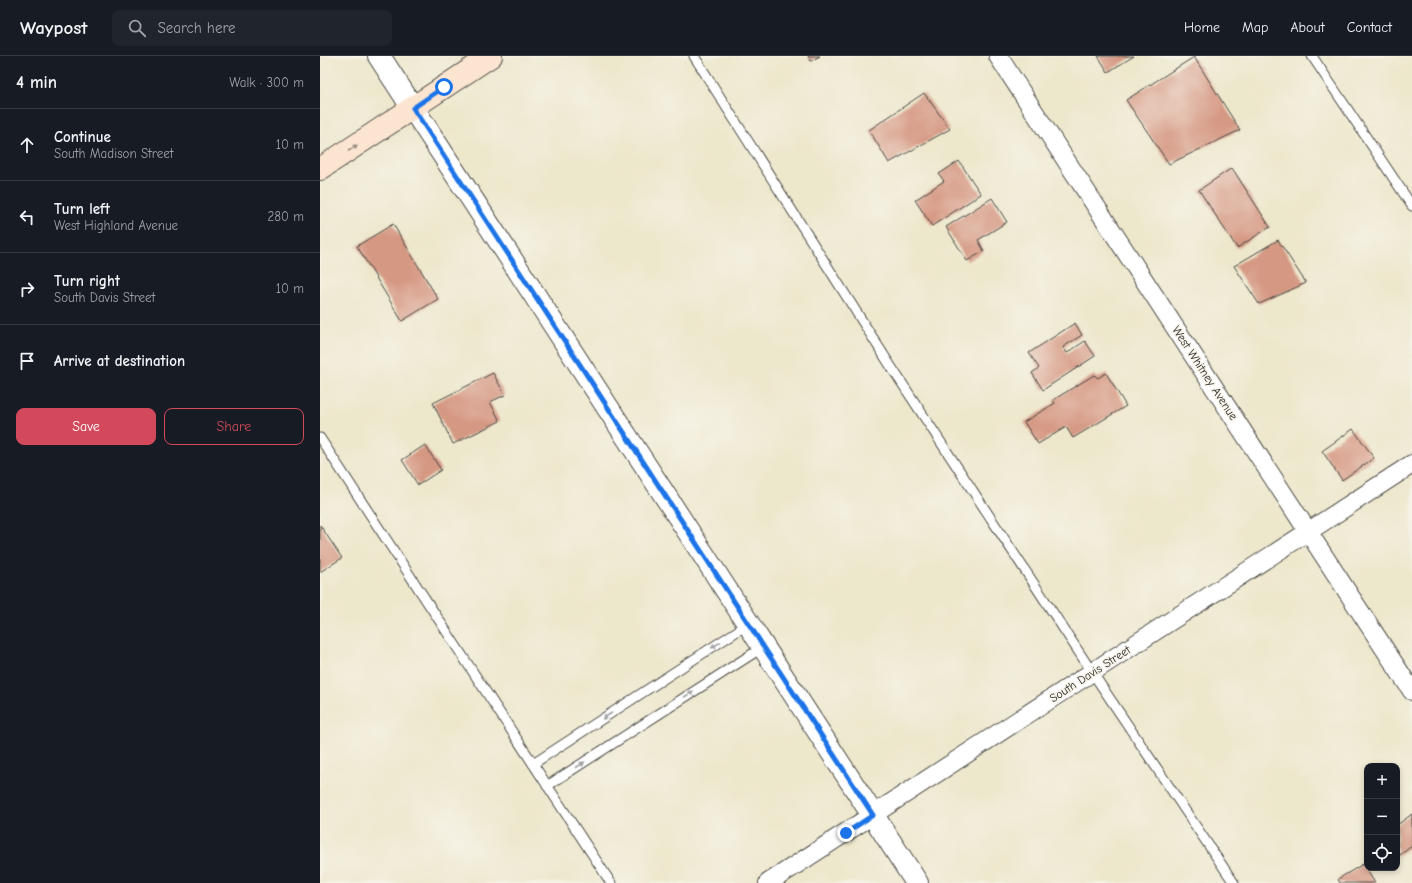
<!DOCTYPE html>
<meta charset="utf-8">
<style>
body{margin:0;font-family:"Comic Neue",sans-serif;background:#20242c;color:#f1f3f6}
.controls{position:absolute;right:12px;bottom:12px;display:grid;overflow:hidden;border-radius:8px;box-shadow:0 2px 6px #0003}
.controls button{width:36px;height:36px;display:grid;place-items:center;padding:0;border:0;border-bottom:1px solid #363941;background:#171b24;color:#f1f3f6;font:20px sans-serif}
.stop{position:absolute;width:12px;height:12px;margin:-9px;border:3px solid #1a73e8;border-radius:50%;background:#fff}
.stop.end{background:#1a73e8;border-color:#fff;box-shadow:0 1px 4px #0008}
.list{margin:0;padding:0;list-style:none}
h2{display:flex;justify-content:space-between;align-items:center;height:52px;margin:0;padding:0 16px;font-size:17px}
h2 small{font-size:13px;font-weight:400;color:#9ea1a6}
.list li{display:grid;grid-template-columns:26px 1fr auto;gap:12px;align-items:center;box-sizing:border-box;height:72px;padding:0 16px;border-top:1px solid #363941}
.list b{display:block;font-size:15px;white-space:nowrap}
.list p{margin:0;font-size:13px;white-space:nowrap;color:#9ea1a6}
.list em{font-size:13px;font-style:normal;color:#9ea1a6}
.actions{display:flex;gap:8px;padding:12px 16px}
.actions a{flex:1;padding:9px 0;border:1px solid #d1495b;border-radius:8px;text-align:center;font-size:14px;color:#d1495b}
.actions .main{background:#d1495b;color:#fff}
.icon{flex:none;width:22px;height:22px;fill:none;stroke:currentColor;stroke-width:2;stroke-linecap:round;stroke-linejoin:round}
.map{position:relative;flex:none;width:1092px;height:827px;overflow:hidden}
header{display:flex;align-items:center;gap:24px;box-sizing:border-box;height:56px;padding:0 20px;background:#171b24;border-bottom:1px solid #363941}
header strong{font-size:19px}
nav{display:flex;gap:22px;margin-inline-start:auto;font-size:14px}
.search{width:280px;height:36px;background:#20242c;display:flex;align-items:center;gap:10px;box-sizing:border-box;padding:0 14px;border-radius:8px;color:#9ea1a6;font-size:15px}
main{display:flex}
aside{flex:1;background:#171b24}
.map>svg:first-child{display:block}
.building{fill:#d59883}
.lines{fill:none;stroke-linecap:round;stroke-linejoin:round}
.service-casing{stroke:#484743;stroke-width:11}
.minor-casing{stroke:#484743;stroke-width:20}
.tertiary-casing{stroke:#484743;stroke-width:24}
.secondary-casing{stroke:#484743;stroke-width:24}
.service{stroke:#fff;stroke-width:9}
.minor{stroke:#fff;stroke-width:18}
.tertiary{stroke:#fff;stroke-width:22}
.secondary{stroke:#fce5d0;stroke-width:22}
.oneway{fill:#94887e}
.oneway2{fill:#a0a0a0}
.route{stroke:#1a73e8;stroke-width:5}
.labels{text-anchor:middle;stroke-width:3;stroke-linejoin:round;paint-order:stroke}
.street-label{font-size:12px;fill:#2b2b2b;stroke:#f7f3e8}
</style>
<header>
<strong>Waypost</strong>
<div class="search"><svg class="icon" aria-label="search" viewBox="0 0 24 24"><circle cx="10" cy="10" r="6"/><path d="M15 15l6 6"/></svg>Search here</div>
<nav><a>Home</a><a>Map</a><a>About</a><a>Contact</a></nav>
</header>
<main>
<aside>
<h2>4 min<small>Walk · 300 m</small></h2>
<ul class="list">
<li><svg class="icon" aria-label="ahead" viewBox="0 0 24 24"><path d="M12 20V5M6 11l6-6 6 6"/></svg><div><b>Continue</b><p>South Madison Street</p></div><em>10 m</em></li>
<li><svg class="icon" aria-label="left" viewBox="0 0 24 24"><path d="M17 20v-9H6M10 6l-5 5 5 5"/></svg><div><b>Turn left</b><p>West Highland Avenue</p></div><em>280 m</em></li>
<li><svg class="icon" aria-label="right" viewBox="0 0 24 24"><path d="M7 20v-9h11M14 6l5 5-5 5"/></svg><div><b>Turn right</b><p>South Davis Street</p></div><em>10 m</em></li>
<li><svg class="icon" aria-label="arrive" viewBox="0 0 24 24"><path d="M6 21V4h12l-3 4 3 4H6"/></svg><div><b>Arrive at destination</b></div></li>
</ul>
<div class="actions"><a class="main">Save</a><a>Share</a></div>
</aside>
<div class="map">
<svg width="1092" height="827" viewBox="0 0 1092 827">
<rect width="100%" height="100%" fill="#f7f3e8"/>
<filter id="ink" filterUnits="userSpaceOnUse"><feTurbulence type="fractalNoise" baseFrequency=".025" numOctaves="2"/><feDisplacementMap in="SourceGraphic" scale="8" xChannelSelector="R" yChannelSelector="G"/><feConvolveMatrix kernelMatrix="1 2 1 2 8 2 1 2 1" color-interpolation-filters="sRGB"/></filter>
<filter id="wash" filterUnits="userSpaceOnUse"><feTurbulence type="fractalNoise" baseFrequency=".012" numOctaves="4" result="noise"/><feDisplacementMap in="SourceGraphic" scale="16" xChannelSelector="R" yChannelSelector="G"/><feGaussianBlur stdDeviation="0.9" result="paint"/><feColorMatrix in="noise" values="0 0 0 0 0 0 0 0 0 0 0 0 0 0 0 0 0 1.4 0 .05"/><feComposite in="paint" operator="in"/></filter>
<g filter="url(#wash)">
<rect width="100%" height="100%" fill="#ede7cc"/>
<g id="blocks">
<path class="building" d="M488,0H500L491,5Z
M778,0H814L788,16Z
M874,1L920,74L849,108L806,44Z
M604,37L630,73L569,107L549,74Z
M639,105L661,138L612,170L595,144L624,125L619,118Z
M912,112L950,171L917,192L879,134Z
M672,142L687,166L658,184L664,195L647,205L626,171Z
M73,168L118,243L82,265L37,190Z
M958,184L986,227L939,248L914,210Z
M755,267L762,279L743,291L747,297L765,285L775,300L723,334L712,317L719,312L709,297Z
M173,317L185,339L170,346L180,365L133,388L113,347Z
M786,317L806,350L753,382L746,371L718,388L704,366L735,347L733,344L774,319L778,322Z
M1033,373L1054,402L1022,424L1002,395Z
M105,389L121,414L98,429L82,404Z
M0,469L22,502L0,516Z
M1092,758V790L1077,801V769Z
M1043,808L1055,827H1020L1018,823Z"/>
</g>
</g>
<g filter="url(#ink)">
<use href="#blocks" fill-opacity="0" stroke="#484743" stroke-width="1"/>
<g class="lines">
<g class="service-casing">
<path id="service" d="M374,0L570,309L772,616L914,827
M992,0L1092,150
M0,382L291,827
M213,708L428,568
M227,730L443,591"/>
</g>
<g class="minor-casing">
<path id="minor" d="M678,0L1092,635
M448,827L1092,408"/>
</g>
<g class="tertiary-casing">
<path id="tertiary" d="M59,0L597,827"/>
</g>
<g class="secondary-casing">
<path id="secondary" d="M0,113L171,0"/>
</g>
<use href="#service" class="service"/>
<use href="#minor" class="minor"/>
<use href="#tertiary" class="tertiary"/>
<use href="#secondary" class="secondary"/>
</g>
<defs><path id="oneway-solid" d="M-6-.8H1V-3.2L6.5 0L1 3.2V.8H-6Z"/></defs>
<use class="oneway" href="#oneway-solid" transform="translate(33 92) rotate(-33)"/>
<g class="oneway2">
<use href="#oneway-solid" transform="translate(396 589) rotate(147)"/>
<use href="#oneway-solid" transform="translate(369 638) rotate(-33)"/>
<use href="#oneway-solid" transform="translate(287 660) rotate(147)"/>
<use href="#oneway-solid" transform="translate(260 709) rotate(-33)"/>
</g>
</g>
<g class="lines" filter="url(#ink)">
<path class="route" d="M124,31L93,52L553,759L526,777"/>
</g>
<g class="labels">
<g class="street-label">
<text transform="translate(885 317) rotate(57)" y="4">West Whitney Avenue</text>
<text transform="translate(770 618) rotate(-33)" y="4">South Davis Street</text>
</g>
</g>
</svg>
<div class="controls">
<button>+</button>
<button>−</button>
<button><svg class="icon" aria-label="locate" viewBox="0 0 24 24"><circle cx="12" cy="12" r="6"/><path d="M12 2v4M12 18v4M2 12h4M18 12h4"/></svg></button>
</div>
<div class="stop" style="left:124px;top:31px"></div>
<div class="stop end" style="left:526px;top:777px"></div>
</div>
</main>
